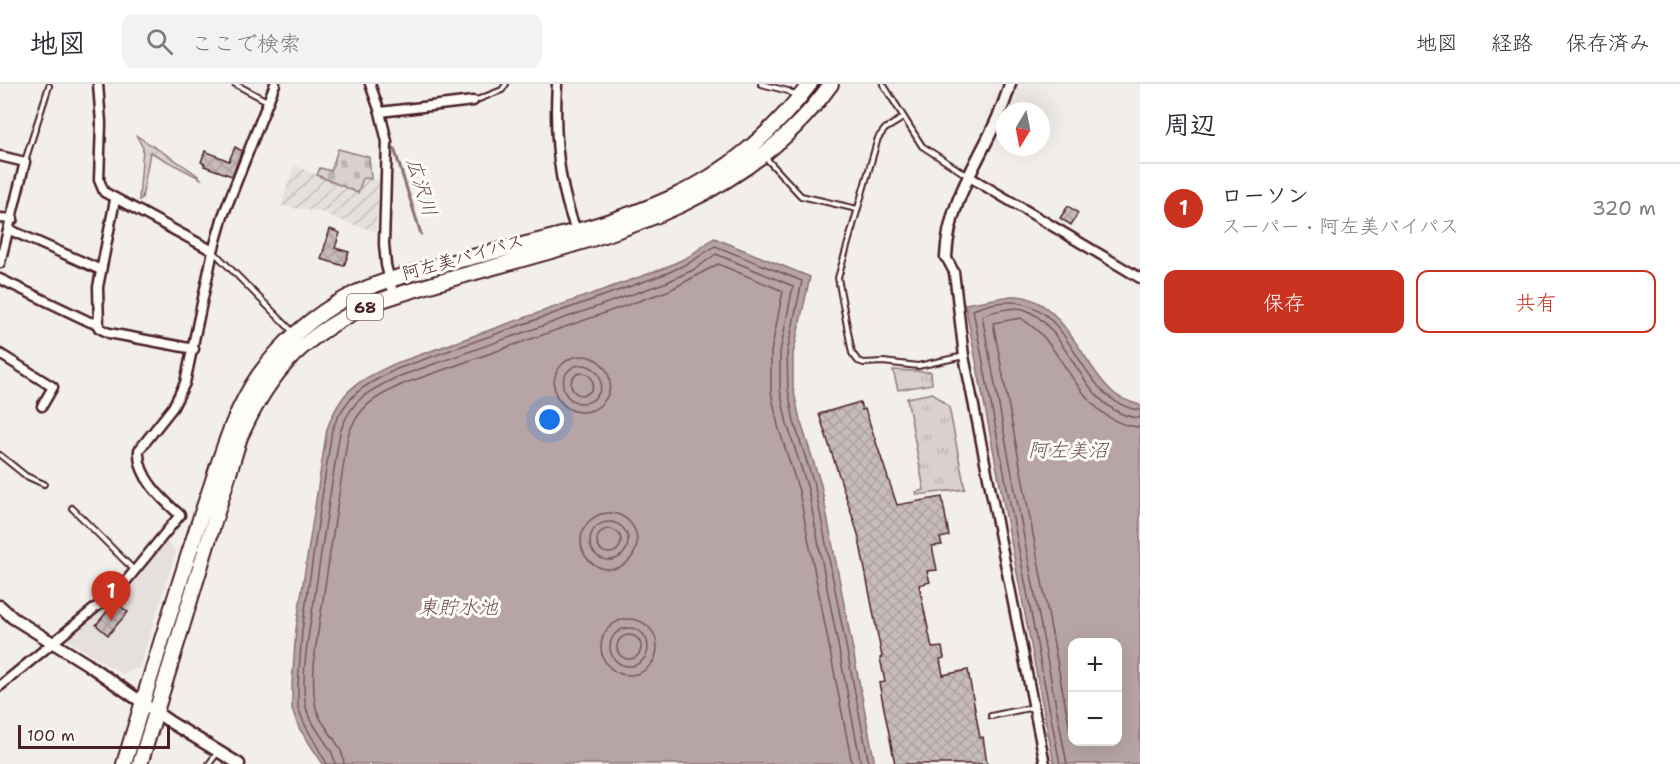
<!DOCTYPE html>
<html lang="ja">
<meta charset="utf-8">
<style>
body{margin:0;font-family:"Shantell Sans","Klee One",sans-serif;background:#f2f2f3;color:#2b2b33}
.controls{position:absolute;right:18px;bottom:18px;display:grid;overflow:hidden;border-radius:12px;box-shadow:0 6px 24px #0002}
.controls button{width:54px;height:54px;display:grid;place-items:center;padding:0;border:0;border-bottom:2px solid #e1e1e2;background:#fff;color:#2b2b33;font:30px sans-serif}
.compass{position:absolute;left:996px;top:18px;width:54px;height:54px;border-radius:50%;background:#fff;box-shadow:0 6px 24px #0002;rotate:190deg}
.scale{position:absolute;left:18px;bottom:15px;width:152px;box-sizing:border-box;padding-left:6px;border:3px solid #4a1f2b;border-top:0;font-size:16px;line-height:21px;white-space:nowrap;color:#4a1f2b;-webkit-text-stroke:4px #fdfcf7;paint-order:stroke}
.you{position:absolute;left:550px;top:336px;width:21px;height:21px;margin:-15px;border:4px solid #fff;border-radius:50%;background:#1a73e8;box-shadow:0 0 0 9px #1a73e833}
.badge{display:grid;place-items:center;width:39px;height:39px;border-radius:50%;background:#c8321e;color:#fff;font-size:20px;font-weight:700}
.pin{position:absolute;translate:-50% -50px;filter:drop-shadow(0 2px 3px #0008)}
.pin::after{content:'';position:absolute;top:32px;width:21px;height:18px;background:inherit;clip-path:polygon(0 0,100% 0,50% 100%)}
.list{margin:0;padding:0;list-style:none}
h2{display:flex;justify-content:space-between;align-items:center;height:78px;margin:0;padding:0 24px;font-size:26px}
h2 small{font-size:20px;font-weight:400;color:#7c7c81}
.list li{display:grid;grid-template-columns:39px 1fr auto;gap:18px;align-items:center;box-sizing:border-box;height:90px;padding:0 24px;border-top:2px solid #e1e1e2}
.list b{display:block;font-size:22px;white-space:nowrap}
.list p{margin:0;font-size:20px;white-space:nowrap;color:#7c7c81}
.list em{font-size:20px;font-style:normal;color:#7c7c81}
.actions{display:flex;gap:12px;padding:18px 24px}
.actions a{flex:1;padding:14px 0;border:2px solid #c8321e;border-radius:12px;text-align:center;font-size:21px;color:#c8321e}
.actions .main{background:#c8321e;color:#fff}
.icon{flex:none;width:33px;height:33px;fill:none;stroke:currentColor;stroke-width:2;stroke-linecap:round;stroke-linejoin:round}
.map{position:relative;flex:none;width:1140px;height:680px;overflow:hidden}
header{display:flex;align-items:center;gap:36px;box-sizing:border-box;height:84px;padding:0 30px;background:#fff;border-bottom:2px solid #e1e1e2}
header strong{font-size:28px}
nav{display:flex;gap:33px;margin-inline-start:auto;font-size:21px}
.search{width:420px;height:54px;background:#f2f2f3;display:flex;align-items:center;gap:15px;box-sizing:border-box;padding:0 21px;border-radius:12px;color:#7c7c81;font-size:22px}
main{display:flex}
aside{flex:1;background:#fff}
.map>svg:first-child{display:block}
.built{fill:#e5dfdd}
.industrial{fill:url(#industrial-furrows)}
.grass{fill:url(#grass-tufts);stroke:#92787d;stroke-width:1.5}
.cemetery{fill:url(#cemetery-stones);stroke:#92787d;stroke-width:1.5}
.water{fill:#b7a5a6;stroke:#8b6f75;stroke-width:1.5;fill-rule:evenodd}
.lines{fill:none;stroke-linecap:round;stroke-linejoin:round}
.shore{stroke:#76555c;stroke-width:1.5}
.stream{stroke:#8b6f75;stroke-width:3}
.building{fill:url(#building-cross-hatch);stroke:#4a1f2b;stroke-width:1.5}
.service-casing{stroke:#4a1f2b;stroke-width:8}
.minor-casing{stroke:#4a1f2b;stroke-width:13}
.tertiary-casing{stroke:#4a1f2b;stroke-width:15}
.primary-casing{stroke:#4a1f2b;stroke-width:18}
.service{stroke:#fdfcf7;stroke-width:4}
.minor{stroke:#fdfcf7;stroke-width:8}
.tertiary{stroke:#fdfcf7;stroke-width:10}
.primary{stroke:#fdfcf7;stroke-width:14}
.labels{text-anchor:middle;stroke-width:6;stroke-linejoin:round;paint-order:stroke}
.shield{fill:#fdfcf7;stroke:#806168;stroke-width:1.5}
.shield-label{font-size:16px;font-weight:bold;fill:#4a1f2b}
.street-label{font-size:18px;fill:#4a1f2b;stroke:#fdfcf7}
.water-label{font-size:20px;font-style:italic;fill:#704e56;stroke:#fdfcf7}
</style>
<header>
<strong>地図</strong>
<div class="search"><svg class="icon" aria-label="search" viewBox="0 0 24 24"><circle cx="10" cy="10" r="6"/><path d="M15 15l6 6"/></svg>ここで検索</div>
<nav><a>地図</a><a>経路</a><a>保存済み</a></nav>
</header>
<main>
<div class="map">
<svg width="1140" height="680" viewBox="0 0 1140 680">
<defs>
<pattern id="industrial-furrows" width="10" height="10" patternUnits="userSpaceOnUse" patternTransform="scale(1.5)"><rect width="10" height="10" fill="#e5dfdd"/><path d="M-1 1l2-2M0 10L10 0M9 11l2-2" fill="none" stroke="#c6bfbe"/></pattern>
<pattern id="grass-tufts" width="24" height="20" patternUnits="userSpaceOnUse" patternTransform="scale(1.5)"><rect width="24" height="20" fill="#d9d0cf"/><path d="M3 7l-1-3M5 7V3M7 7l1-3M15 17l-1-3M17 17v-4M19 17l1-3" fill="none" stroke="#bcb2b2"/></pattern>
<pattern id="cemetery-stones" width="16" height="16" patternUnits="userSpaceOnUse" patternTransform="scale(1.5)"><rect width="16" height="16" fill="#d9d0cf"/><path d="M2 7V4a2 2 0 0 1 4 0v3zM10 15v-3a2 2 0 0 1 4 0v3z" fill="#bcb2b2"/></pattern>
<pattern id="building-cross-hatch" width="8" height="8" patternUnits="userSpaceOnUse" patternTransform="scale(1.5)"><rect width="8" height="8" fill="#c8bbbb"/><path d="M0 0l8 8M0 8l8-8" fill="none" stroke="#ada0a1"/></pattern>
</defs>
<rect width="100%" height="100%" fill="#f2efeb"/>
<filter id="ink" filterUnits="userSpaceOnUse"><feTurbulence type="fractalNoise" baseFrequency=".0167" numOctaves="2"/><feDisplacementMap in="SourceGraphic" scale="12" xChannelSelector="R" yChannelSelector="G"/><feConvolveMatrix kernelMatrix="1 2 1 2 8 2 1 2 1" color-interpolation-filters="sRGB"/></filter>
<g filter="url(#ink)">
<path class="built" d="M166,457L176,467L139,584L122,590L66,555L121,510Z"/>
<path class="industrial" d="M294,81L358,109L363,94L379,96L376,148L330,133L326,129L281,122Z"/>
<path class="grass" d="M136,51C149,61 197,88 201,95L150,68L142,114L139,116L143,64Z
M893,286L931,288L932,300L898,306Z
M933,309L949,323L965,405L917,411L916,408L924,406L907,314Z"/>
<path class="cemetery" d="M338,65L369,73L371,95L363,94L358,109L317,91L320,84L331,87Z"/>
<path class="water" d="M714,154L810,193L793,270V304L800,336L821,401L875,680H323L299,644L292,625V601L296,545L327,345C342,304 357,298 394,280L662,185L688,173Z
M1011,212C1062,209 1082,283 1115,310C1122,316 1132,318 1140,321V680H1054L965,220ZM1072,558H1118V658H1072Z"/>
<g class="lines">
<path class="shore" d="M554 300a28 28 0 1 1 56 0a28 28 0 1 1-56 0Z
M563 300a19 19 0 1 1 38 0a19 19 0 1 1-38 0Z
M571 300a11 11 0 1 1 22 0a11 11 0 1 1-22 0Z
M581 457a28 28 0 1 1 56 0a28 28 0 1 1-56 0Z
M590 457a19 19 0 1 1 38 0a19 19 0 1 1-38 0Z
M597 457a12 12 0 1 1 24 0a12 12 0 1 1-24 0Z
M601 563a28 28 0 1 1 56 0a28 28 0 1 1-56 0Z
M610 563a19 19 0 1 1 38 0a19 19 0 1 1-38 0Z
M617 563a12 12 0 1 1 24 0a12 12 0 1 1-24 0Z
M1072,656L993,239L1021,234C1030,241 1040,247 1046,256C1072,288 1092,341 1140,343
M327,680L305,641L298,624V602L302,546L332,346C346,310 363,302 397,285L665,190L691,178L715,162L802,197L787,269L788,305L794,338L815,403L869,680
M335,680C334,663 310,643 306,623C300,593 309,548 314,517C322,461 331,405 340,348C352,314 368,307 400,292L667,198L695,185L716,170L793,202L780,268V306L787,340L808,405L861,680
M344,680C343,657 318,642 315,619C310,583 319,544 324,509C332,456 340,404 348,351C360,320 375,314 403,300L670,206L718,180L783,207L771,268V307L778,342L799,407L852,680
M1060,680L973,226C1077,184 1066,318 1140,326
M1067,680L982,232C991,228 1013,222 1023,225C1069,239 1081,331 1140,334"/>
<path class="stream" d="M394,64L421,150"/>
</g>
<path class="building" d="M235,63L242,67L232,92L204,82L205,80L201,78L205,67L229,77Z
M1068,122L1078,129L1071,141L1060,134Z
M330,145L340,149L335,164L349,168L344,182L321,175Z
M860,318L862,326L865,325L897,421L942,413L949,452L940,454L942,461L932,462L937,486L927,487L930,498L919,501L932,564L942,563L944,574L940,575L943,591L968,586L980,654L983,653L987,680H895L879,599L885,598L880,574L882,573L858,450L819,330Z
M115,518L128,528L108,551L96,541Z"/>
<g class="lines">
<g class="service-casing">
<path id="service" d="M235,0L267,17
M761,0L788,7L797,13
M883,0L922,62L968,92
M474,17L502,6L506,0
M903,34L885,45L878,54L838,194L852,269L858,277L864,279L883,278L918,282L964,272
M764,72L801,112L857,125
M25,77L49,2
M213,167L294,249
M0,371L26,392L44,400
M72,424L134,486
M991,632L1034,623
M209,680L218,668"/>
</g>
<g class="minor-casing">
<path id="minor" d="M98,0L101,39L99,96L104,108L213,167
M370,0L380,28L387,58L384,160L386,181L394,212
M557,0C554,49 558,100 576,146
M380,28L473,17
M0,72L25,78L0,179
M968,92L1140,194
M115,116L98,203L99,244L109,249L194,265
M0,134L13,135
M10,146L101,186
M946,173L954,188L964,272L1045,680
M0,195L90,238L98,239
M0,270L53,303L42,322
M0,602L122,502L180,431C162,415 137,393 139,366L173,323L185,299L213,167L223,132L275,0"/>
</g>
<g class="tertiary-casing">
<path id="tertiary" d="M946,173C949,105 993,62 1010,0
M0,522L13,534L87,580L170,638L239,680"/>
</g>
<g class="primary-casing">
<path id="primary" d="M124,680C150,594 176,508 204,423C220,378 231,331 259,291C282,259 314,231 350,212C379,197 413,189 445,180C521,160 601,146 673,113C727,89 774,47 810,0
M140,680L240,353C271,284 307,248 376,218C536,162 724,150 831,0"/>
</g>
<use href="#service" class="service"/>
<use href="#minor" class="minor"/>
<use href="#tertiary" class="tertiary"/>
<use href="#primary" class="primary"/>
</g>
</g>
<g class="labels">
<rect class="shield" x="347" y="210" width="36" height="26" rx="4.5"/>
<g class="shield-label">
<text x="365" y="229">68</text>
</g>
<g class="street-label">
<text transform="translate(463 173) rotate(-16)" y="6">阿左美バイパス</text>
</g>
<g class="water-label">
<text transform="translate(422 103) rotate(73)" y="7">広沢川</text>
<text x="1068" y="373">阿左美沼</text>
<text x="458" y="530">東貯水池</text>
</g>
</g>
</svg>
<div class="controls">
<button>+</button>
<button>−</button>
</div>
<svg class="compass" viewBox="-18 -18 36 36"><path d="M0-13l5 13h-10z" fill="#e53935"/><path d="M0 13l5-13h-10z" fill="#7c7c81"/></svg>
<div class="scale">100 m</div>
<div class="you"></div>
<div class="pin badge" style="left:111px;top:537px">1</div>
</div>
<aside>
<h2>周辺<small></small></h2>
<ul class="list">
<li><span class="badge">1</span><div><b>ローソン</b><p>スーパー · 阿左美バイパス</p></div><em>320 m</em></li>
</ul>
<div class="actions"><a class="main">保存</a><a>共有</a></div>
</aside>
</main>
